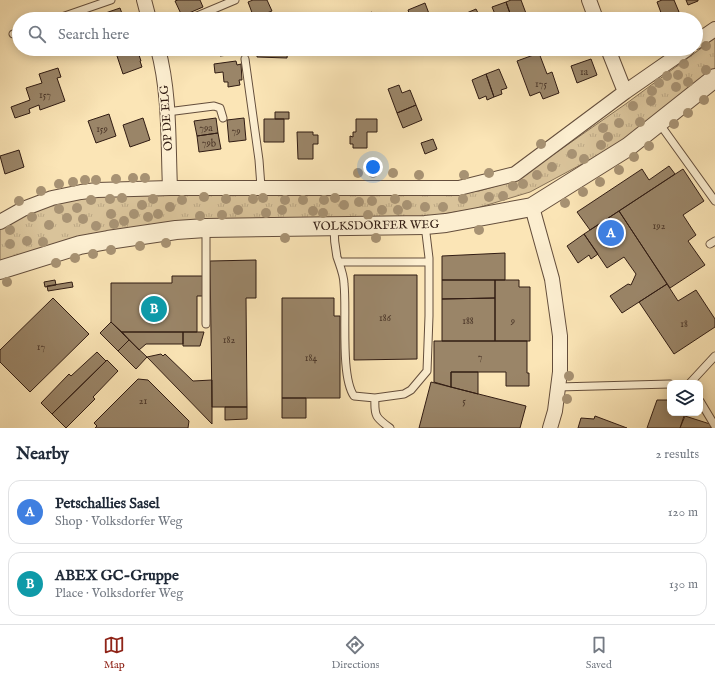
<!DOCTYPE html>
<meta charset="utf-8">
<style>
body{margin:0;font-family:"IM FELL English",serif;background:#f6f6f7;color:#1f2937}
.controls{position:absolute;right:12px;bottom:12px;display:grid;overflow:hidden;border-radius:8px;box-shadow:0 2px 10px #0003}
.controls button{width:36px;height:36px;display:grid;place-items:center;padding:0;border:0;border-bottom:1px solid #e0e1e3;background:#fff;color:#1f2937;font:20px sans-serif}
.you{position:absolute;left:373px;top:167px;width:14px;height:14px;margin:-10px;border:3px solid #fff;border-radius:50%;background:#1a73e8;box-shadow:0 0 0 6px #1a73e833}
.badge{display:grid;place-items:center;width:26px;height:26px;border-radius:50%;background:#8f2418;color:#fff;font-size:13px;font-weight:700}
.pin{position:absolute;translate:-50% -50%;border:2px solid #fff;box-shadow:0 1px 4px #0006}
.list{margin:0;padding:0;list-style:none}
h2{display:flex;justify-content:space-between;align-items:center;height:52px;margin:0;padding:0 16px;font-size:17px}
h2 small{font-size:13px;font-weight:400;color:#747a83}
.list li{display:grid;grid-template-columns:26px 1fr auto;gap:12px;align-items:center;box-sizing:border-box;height:64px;margin:0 8px 8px;padding:0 8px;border:1px solid #e0e1e3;border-radius:12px}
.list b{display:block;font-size:15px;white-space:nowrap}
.list p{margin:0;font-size:13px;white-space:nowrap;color:#747a83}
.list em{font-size:13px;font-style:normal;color:#747a83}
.icon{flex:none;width:22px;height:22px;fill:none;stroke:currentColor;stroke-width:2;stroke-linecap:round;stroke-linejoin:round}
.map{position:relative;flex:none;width:715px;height:428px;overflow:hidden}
.search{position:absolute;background:#fff;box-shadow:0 2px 10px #0003;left:12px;right:12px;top:12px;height:44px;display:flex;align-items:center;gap:10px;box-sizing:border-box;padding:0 14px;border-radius:22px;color:#747a83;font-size:15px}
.sheet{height:196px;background:#fff}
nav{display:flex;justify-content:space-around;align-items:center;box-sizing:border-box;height:56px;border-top:1px solid #e0e1e3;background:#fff;font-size:11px;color:#747a83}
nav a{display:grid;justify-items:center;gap:2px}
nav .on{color:#8f2418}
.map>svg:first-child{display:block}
.grass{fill:url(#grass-tufts);stroke:#857056}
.building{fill:#9a8568;stroke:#311c13}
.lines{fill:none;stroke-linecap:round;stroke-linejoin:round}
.service-casing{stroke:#644e3c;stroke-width:9}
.minor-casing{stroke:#644e3c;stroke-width:16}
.tertiary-casing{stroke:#644e3c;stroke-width:20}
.service{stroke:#fceed0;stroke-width:7}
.minor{stroke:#fceed0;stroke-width:14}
.tertiary{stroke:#fceed0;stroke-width:18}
.tree{fill:#a79273}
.labels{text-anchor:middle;stroke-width:3;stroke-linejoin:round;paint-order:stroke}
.number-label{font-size:10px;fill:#4b3628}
.street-label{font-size:12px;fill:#311c13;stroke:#fceed0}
</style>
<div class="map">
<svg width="715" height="428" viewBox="0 0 715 428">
<defs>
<pattern id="grass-tufts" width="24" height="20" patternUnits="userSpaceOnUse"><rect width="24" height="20" fill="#d9c39a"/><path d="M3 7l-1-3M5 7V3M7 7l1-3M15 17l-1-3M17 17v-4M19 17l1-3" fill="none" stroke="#bba784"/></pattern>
</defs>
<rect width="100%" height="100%" fill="#fbe5b6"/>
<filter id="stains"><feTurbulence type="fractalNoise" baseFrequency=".005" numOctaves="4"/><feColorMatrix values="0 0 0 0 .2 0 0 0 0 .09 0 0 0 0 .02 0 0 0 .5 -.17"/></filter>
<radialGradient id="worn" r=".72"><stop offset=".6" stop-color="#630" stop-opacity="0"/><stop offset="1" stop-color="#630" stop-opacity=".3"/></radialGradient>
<path class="grass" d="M715,38V68L623,142L530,192L474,209L418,218L206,220L0,261V227L32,211L86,196L309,192L479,191L517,180L627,103Z"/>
<path class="building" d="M178,0H200L203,7L182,16L175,1Z
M253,0H267L272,11L254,18L248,2Z
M511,0H521L527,16L521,18L522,19H512L506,2Z
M662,0H674L679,12L663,18L657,2Z
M686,0H698V1L688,5Z
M506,2L512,19H497L492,7Z
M425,3L431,19H411L408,10Z
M120,8L124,19H92L91,18Z
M476,9L481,19H464L462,15Z
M372,12L374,19H356Z
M331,14L333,19H319Z
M462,15L464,19H453Z
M127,49H135L136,52H138L141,61H140L142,67L123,74L116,53Z
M220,49H236V54L220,56Z
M257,49H288L287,58L257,57Z
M539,53L547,74L552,72L559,93L543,99L540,92L530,96L517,61Z
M591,59L597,75L577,83L571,66Z
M236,61L237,65L241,64L242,80H239L240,85L228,87V82H224L223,72L215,73L214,64Z
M58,68L61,77L57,78L65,101L40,110L39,105L29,109L30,113L15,118L11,107L30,100L26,88L42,83L39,74Z
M499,69L507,88L501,90L502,94L494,97L486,74Z
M486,74L494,97L487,100L486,96L479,99L472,80Z
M399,85L402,93L410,90L416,105L397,113L388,89Z
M416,105L422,120L403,128L397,113Z
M275,112H289V119H275Z
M109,114L116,136L96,143L88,121Z
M143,118L150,140L130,147L123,125Z
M216,118L218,133L197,136L194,121Z
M244,118L246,140L229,142L227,120Z
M264,119H284V142H264Z
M356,119H377V132H367V148H353V144H350V136L353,137V132H356Z
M297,132H313V135H318V144H313V159H298Z
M218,133L221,149L199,152L197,136Z
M433,139L437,149L425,154L421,143Z
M19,150L24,167L5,174L0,156Z
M669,166L675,174L590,230L577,212L642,169L649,180Z
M683,169L704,201L683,215L696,235L688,241L705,265L670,288L619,211Z
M619,211L667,284L622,313L610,296L628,284L631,285L636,274L624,257L607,268L584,234Z
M584,234L598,254L591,259L589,255L578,263L567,246Z
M505,253V280H442V256Z
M256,260V298H246L247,407H212L210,261Z
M354,275H417V359L354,360Z
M172,276H203L204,296H197V332H122L111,322V283H172Z
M55,280L56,285L45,287L44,282Z
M442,280H495V298L442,299Z
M495,280H519V287H530V341H495Z
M72,282L73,287L48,291L47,286Z
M667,284L678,301L696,290L715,319V327L674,354L639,302Z
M53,298L89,334L30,392L0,362V350Z
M282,298H334V316H340V398H282Z
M495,298V341H442V299Z
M111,322L129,340L118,351L100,333Z
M122,332H183V344H146L139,350Z
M183,332H204L200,346H183Z
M129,340L147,357L136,369L118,351Z
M434,341H527V373H529V386H506V372H451V387L434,382Z
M97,352L106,361L52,414L41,403L69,374L71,376Z
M161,354L163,356L165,354L193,381L212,380V424L147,357Z
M107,360L118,371L93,397L95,399L66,428L52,414Z
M451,372H478V394L451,387Z
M138,379L148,380L189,421L188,428H95L97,426L94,423Z
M431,382L526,406L520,428H419Z
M282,398H306V418H282Z
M657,400H670V413H685L680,428H647Z
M225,407H247V419L225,420Z
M595,416L627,428H578L581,418L594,419Z
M685,416L710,424L711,428H680Z"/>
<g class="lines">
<g class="service-casing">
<path id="service" d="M56,19L111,0
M190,19L235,0
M13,34L19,32
M245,59L259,160L261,187
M167,112L214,106L220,108L223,118
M659,123L715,201
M334,227C334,237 335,247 337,257C340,266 344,275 344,284C347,310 340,376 354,396L375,398L404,394L411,390L427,371L429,316V258L425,225
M206,228V324
M710,244L715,241
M339,262H429
M690,383L715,356
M558,387L670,384
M375,398C374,416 376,418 390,428
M700,401L715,426"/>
</g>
<g class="minor-casing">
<path id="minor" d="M144,0L149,19
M589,0L596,19
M696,42L715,29
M158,49C170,93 168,142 170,188
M608,49L625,92
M532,207L552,279L560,336V372L555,411L550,428
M0,222L23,209L52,198L81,192L97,190L170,188H459L515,174L625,92L687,49"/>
</g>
<g class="tertiary-casing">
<path id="tertiary" d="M0,270L80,245L108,240L176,230L206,228L425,225L446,223L532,207L628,147L715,78"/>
</g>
<use href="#service" class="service"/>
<use href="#minor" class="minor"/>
<use href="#tertiary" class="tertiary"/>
</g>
<g class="tree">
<circle cx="706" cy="46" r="5"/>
<circle cx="684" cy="64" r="5"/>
<circle cx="706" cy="70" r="5"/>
<circle cx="678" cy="75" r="5"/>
<circle cx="667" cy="76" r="5"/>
<circle cx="688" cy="82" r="5"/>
<circle cx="659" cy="83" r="5"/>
<circle cx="676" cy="87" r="5"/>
<circle cx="652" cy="91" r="5"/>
<circle cx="704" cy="100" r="5"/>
<circle cx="651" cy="101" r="5"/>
<circle cx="633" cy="106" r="5"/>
<circle cx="688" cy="113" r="5"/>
<circle cx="640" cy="122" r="5"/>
<circle cx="619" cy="123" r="5"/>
<circle cx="674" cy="124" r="5"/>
<circle cx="603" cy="128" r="5"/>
<circle cx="608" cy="137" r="5"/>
<circle cx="541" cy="144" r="5"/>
<circle cx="601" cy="145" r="5"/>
<circle cx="649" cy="146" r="5"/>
<circle cx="572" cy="154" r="5"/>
<circle cx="634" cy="157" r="5"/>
<circle cx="584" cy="159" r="5"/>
<circle cx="552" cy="167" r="5"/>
<circle cx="619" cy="170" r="5"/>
<circle cx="358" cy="173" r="5"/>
<circle cx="373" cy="173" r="5"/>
<circle cx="393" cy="173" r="5"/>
<circle cx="489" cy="173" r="5"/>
<circle cx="419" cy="175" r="5"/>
<circle cx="464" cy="175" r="5"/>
<circle cx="537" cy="175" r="5"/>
<circle cx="133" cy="178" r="5"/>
<circle cx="145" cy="178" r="5"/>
<circle cx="116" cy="179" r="5"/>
<circle cx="85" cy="180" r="5"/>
<circle cx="96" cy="180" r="5"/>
<circle cx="73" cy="182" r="5"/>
<circle cx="600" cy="182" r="5"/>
<circle cx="59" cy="184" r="5"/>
<circle cx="523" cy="184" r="5"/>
<circle cx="513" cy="186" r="5"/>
<circle cx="41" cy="191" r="5"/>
<circle cx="583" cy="192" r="5"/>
<circle cx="503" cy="196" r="5"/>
<circle cx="204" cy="197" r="5"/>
<circle cx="489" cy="197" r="5"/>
<circle cx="122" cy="198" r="5"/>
<circle cx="263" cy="198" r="5"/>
<circle cx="335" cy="198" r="5"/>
<circle cx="110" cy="199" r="5"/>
<circle cx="153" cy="199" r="5"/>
<circle cx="226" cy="199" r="5"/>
<circle cx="253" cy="199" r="5"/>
<circle cx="395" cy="199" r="5"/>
<circle cx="463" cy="199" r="5"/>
<circle cx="91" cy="200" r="5"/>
<circle cx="182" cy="200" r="5"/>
<circle cx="285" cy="200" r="5"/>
<circle cx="303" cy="200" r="5"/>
<circle cx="324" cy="200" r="5"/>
<circle cx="19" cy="201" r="5"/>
<circle cx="372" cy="201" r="5"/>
<circle cx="359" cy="202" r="5"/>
<circle cx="565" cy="203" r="5"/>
<circle cx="142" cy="205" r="5"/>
<circle cx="344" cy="205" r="5"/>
<circle cx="407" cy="205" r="5"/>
<circle cx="170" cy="207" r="5"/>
<circle cx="425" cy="207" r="5"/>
<circle cx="443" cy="207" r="5"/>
<circle cx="77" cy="208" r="5"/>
<circle cx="59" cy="209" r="5"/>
<circle cx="238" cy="210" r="5"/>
<circle cx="282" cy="210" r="5"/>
<circle cx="382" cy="210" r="5"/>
<circle cx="398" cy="210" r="5"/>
<circle cx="313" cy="211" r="5"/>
<circle cx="266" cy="213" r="5"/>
<circle cx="323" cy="213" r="5"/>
<circle cx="111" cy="214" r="5"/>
<circle cx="134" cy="214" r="5"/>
<circle cx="158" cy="214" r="5"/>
<circle cx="222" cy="215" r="5"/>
<circle cx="368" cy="215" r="5"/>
<circle cx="200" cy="216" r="5"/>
<circle cx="32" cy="217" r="5"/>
<circle cx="148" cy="217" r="5"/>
<circle cx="67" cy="218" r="5"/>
<circle cx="83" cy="219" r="5"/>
<circle cx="124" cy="221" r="5"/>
<circle cx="114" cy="224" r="5"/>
<circle cx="49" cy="225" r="5"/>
<circle cx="96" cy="226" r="5"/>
<circle cx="10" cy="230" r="5"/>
<circle cx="479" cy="230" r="5"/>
<circle cx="285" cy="238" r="5"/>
<circle cx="376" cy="238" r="5"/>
<circle cx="27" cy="241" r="5"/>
<circle cx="43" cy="242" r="5"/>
<circle cx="166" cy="243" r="5"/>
<circle cx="10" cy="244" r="5"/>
<circle cx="140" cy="246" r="5"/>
<circle cx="111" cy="250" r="5"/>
<circle cx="93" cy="254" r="5"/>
<circle cx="75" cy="258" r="5"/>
<circle cx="56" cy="263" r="5"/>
<circle cx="7" cy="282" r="5"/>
<circle cx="569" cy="376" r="5"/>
<circle cx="567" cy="399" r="5"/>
</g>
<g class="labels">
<g class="number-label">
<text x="584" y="75">1a</text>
<text x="541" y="87">175</text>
<text x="45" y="98">157</text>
<text x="206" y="131">79a</text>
<text x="102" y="132">159</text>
<text x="236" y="134">79</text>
<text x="209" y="146">79b</text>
<text x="659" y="229">192</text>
<text x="385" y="321">186</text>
<text x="468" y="324">188</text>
<text x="513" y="324">9</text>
<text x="684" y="327">18</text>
<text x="229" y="343">182</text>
<text x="41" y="350">17</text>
<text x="480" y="360">7</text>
<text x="311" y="361">184</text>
<text x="143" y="404">21</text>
<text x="464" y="404">5</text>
</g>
<g class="street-label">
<text transform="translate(166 118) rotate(-94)" y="4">OP DE ELG</text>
<text transform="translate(376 225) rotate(-1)" y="4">VOLKSDORFER WEG</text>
</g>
</g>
<rect width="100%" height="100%" filter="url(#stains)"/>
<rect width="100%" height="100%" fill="url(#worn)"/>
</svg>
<div class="controls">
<button><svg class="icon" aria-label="layers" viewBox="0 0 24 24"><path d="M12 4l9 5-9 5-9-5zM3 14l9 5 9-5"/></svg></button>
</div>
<div class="you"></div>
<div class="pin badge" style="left:611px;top:233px;background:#3f7fe0">A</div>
<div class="pin badge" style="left:154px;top:309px;background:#0f9aa8">B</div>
<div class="search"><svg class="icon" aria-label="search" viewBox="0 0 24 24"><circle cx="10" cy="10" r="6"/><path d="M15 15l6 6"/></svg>Search here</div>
</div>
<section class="sheet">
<h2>Nearby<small>2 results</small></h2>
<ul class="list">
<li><span class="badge" style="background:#3f7fe0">A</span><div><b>Petschallies Sasel</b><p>Shop · Volksdorfer Weg</p></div><em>120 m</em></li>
<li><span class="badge" style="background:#0f9aa8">B</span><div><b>ABEX GC-Gruppe</b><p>Place · Volksdorfer Weg</p></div><em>130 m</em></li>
</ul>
</section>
<nav>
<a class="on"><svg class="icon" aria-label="map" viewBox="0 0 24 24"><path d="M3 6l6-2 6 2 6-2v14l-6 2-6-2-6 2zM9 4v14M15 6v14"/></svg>Map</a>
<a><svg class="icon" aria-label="directions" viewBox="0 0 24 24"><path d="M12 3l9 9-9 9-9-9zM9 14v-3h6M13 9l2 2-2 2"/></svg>Directions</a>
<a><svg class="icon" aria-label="saved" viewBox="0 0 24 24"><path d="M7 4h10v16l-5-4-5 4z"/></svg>Saved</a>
</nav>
